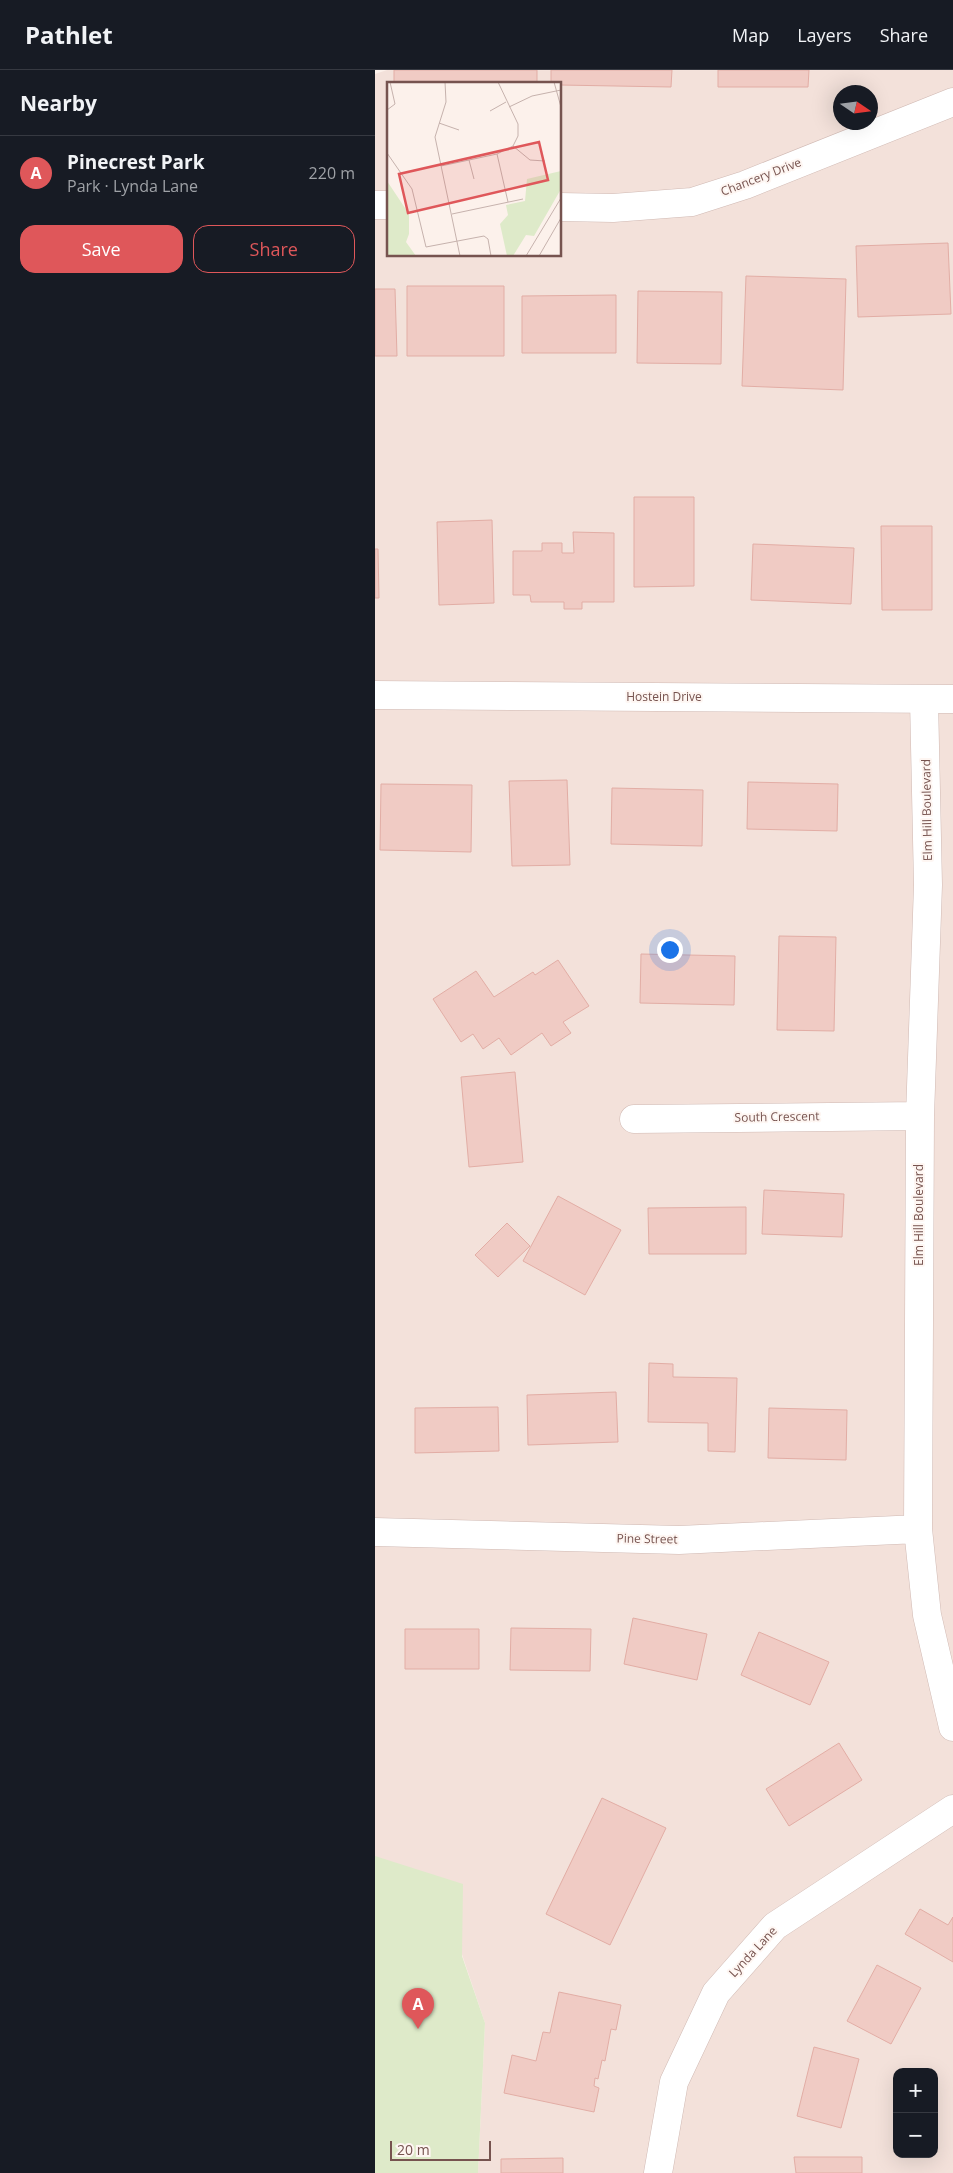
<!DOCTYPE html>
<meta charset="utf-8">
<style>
body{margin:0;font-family:"Open Sans",sans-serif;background:#20242c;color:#f1f3f6}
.controls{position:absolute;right:15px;bottom:15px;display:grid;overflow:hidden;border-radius:10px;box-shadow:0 5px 20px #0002}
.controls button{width:45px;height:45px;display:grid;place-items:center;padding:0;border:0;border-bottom:1px solid #363941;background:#171b24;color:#f1f3f6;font:25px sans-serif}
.compass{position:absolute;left:458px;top:15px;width:45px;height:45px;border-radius:50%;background:#171b24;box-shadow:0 5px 20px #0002;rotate:103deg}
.scale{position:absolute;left:15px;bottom:12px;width:101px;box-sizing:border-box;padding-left:5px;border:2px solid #76534f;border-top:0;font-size:14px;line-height:18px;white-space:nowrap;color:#76534f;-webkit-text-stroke:4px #fef6f2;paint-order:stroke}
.you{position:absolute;left:294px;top:879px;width:18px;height:18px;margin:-12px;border:4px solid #fff;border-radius:50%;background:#1a73e8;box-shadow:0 0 0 8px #1a73e833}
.badge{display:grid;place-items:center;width:32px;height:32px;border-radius:50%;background:#df575a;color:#fff;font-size:16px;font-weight:700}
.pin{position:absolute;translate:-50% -41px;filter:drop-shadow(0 1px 2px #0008)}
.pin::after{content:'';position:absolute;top:26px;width:18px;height:15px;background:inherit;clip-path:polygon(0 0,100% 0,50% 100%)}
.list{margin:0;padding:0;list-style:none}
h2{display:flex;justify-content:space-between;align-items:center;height:65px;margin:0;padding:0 20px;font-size:21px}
h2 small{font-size:16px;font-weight:400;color:#9ea1a6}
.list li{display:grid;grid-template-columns:32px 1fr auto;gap:15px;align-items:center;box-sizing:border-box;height:75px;padding:0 20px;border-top:1px solid #363941}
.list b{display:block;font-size:19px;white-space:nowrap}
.list p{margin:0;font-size:16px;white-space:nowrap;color:#9ea1a6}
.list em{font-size:16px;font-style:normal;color:#9ea1a6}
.actions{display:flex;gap:10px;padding:15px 20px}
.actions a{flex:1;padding:11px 0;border:1px solid #df575a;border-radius:15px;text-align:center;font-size:18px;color:#df575a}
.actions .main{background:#df575a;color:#fff}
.map{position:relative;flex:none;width:578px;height:2103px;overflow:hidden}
header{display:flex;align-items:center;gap:30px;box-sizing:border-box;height:70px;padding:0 25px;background:#171b24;border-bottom:1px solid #363941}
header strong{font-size:24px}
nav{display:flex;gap:28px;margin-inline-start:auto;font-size:18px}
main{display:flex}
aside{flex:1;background:#171b24}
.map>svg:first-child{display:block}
.residential{fill:#f3e1da;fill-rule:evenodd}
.green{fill:#deeac9}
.building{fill:#f0cbc4;stroke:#e2ada5}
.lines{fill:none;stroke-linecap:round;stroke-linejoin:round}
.minor-casing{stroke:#d0b9b3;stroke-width:29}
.minor{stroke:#fff;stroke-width:28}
.labels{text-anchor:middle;stroke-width:4;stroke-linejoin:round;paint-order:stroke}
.street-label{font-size:12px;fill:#76534f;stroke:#fef6f2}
.inset-road{fill:none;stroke:#c6b2ad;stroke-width:1}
.view{fill:#df575a;fill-opacity:0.15;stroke:#df575a;stroke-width:2.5}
.inset-edge{fill:none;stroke:#76534f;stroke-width:2.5}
</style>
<header>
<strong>Pathlet</strong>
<nav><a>Map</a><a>Layers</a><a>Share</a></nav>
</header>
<main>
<aside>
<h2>Nearby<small></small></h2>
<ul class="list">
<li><span class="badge">A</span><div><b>Pinecrest Park</b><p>Park · Lynda Lane</p></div><em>220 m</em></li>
</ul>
<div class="actions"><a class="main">Save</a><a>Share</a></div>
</aside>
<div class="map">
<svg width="578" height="2103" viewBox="0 0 578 2103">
<rect width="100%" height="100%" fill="#fcf1eb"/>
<path class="residential" d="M12,0H578V2103H103L110,1953L63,1813L0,1791V4ZM14,14H185V185H14ZM466,22H496V52H466ZM522,2002H559V2084H522Z"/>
<path class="green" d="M0,1786L88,1814L87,1886L110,1953L103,2103H0Z"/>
<path class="building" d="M19,0H162V14H19Z
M176,0H297L296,17L185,15V14H176Z
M343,0H434L433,17H343Z
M573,173L576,244L483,247L481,176Z
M371,206L471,209L468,320L367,316Z
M32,216H129V286H32Z
M0,219H20L22,286H0Z
M263,221L347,222L346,294L262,293Z
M241,225V283H147V226Z
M259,427H319V516L259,517Z
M117,450L119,533L64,535L62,452Z
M506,456H557V540H507Z
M198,462L239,463V532H207V539H189V532H156L155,525H138V481H167V473H187V483H199Z
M378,474L479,478L476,534L376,530Z
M0,479H3L4,528H0Z
M192,710L195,795L137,796L134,711Z
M373,712L463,714L462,761L372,759Z
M6,714L97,715L96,782L5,780Z
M237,718L328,720L327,776L236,774Z
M404,866L461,867L459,961L402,960Z
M266,884L360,886L359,935L265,933Z
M183,890L214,936L188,952L196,963L176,976L167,963L136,985L124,968L108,979L98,964L86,972L58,929L101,901L119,927L158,902L160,905Z
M140,1002L148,1092L94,1097L86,1007Z
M389,1120L469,1124L467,1167L387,1164Z
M183,1126L246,1160L210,1225L148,1191Z
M371,1137V1184H274L273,1138Z
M132,1153L155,1176L123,1207L100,1185Z
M274,1293L298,1294V1307L362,1308L360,1382L333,1381V1353L273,1352Z
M241,1322L243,1372L153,1375L152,1325Z
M123,1337L124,1381L40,1383V1338Z
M394,1338L472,1340L471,1390L393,1388Z
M258,1548L332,1564L322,1610L249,1594Z
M136,1558L216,1559L215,1601L135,1600Z
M30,1559H104V1599H30Z
M384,1562L454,1592L435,1635L366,1605Z
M464,1673L487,1710L414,1756L391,1719Z
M227,1728L291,1758L235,1875L171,1844Z
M545,1839L573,1855L578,1847V1892L530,1864Z
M502,1895L546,1918L516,1974L472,1951Z
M184,1922L246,1935L241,1960L236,1959L230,1991L227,1990L223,2009L220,2008L219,2016L224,2018L219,2042L129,2023L137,1985L161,1991L168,1962L175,1963Z
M439,1977L484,1989L466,2058L422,2046Z
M419,2087H487V2103H421Z
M188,2088V2103H126V2089Z"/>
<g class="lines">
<g class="minor-casing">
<path id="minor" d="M0,135H14
M185,137L238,138L317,132L370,115L578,32
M0,625L578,629
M549,629L553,815L545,1046L543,1459L552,1545L578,1657
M259,1049L545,1046
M0,1462L304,1470L543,1459
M283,2103L299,2012L341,1923L400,1856L578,1739"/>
</g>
<use href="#minor" class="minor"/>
</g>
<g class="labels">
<g class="street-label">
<text transform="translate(386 107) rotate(-21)" y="4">Chancery Drive</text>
<text x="289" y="631">Hostein Drive</text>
<text transform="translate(552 740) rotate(-91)" y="4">Elm Hill Boulevard</text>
<text transform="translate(402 1047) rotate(-1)" y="4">South Crescent</text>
<text transform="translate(544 1145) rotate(-90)" y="4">Elm Hill Boulevard</text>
<text transform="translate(272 1469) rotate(1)" y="4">Pine Street</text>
<text transform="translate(378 1882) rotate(-47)" y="4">Lynda Lane</text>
</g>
</g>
<g transform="translate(12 12)">
<rect width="174" height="174" fill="#fcf1eb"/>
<path d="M174,89V107L147,154L139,153L126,174H120L113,142L121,133L119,123L138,119L140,97ZM0,99L22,132V152L19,160L29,174H0Z" fill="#deeac9"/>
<path class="inset-road" d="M58,0L59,20L48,55L73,174M167,0L174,25M122,25L145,14L174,8M0,28L8,22L3,0M103,29L119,20M52,41L72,48M126,64L143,78L158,79M0,71L25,107L39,165L97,154L101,157L104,174M110,72L121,120M82,78L87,97M54,84L110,72L126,64L131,54V42L111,0M65,132L136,117M139,174L174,116M152,174L174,136"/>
<path class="view" d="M152,60L161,98L21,131L12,92Z"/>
<rect width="174" height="174" class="inset-edge"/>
</g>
</svg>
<div class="controls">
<button>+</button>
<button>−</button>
</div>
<svg class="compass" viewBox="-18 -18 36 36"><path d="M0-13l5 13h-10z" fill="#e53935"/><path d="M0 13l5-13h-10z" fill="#9ea1a6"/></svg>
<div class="scale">20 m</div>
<div class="you"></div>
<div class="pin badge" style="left:43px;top:1959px">A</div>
</div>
</main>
